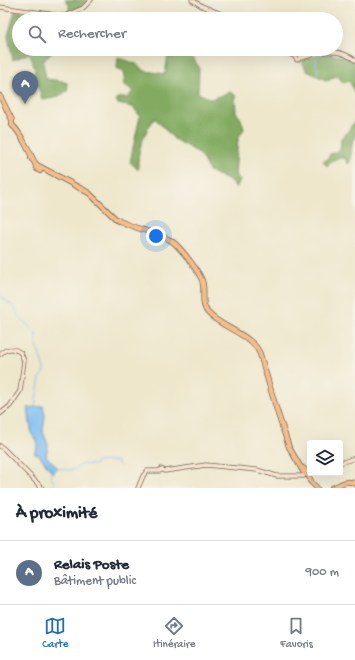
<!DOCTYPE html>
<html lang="fr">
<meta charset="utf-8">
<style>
body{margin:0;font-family:"Gochi Hand",sans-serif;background:#f2f2f3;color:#1f2937}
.controls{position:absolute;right:12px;bottom:12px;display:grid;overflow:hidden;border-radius:4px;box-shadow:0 4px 16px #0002}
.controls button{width:36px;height:36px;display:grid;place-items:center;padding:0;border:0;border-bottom:1px solid #e0e1e3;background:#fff;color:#1f2937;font:20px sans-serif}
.you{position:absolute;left:156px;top:236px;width:14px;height:14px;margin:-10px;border:3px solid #fff;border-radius:50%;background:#1a73e8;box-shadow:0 0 0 6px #1a73e833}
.badge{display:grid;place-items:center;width:26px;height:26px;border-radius:50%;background:#1f6fb2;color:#fff;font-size:13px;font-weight:700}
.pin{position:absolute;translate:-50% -33px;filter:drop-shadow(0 1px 2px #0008)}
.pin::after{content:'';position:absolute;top:21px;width:14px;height:12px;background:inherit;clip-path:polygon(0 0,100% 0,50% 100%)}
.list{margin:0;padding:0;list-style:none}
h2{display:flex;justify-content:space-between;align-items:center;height:52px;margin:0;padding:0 16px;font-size:17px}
h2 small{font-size:13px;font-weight:400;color:#747a83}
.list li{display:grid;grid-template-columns:26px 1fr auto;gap:12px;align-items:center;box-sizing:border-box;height:64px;padding:0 16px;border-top:1px solid #e0e1e3}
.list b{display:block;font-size:15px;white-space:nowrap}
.list p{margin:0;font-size:13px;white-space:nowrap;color:#747a83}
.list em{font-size:13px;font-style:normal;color:#747a83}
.icon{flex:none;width:22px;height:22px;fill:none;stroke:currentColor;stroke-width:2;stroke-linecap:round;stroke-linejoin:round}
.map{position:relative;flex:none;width:355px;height:488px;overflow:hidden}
.search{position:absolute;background:#fff;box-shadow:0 4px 16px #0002;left:12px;right:12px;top:12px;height:44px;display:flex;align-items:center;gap:10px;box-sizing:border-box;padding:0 14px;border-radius:22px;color:#747a83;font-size:15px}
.sheet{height:116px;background:#fff}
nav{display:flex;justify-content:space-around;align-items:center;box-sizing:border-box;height:56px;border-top:1px solid #e0e1e3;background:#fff;font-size:11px;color:#747a83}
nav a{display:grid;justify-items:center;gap:2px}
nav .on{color:#1f6fb2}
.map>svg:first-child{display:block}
.forest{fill:#82aa60;stroke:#4f633e}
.water{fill:#7ebff3;stroke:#4d6e88}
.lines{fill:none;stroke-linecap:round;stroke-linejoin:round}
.stream{stroke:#7ebff3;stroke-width:1}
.secondary-casing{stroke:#66635a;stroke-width:5}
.primary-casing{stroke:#66635a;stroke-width:6}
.secondary{stroke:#fce5cf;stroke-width:3.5}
.primary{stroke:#f7bd88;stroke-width:4.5}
</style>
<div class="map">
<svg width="355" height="488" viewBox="0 0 355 488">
<rect width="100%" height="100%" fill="#f7f3e8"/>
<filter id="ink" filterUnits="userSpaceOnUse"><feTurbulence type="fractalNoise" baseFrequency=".025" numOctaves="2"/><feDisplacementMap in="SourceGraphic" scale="8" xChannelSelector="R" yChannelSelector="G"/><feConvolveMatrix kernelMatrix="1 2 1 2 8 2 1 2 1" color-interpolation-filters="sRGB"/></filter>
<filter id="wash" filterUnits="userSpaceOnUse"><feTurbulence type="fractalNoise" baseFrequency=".012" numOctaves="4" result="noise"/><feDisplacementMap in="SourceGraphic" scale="16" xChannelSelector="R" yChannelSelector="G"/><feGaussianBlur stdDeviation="0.9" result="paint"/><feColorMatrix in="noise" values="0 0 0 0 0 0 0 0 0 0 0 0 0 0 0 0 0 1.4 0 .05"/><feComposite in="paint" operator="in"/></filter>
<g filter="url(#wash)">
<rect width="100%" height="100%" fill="#eee7cc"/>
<path class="forest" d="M65,0H89L82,7L69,13V5Z
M15,11L48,16L49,19H19V49H54L43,62L46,79L62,81L67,83L68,90C60,96 53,100 42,99L38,86L31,79L35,70L30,53L13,60L8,36Z
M169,49H179L189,52L199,67L198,93L211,99L230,92L235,95L236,112L241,119L244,129L238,139L235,174L240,180L236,188L232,182L209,171L199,153L174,139L155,118C143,134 137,150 138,170L130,162L140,116L133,107L118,104L116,100L117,98H128L133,91L124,84L125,73L117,68L118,57L136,64L145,71L165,74Z
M324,54C337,55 345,56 355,62V94L349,80L344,83L337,76L330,78V80H326L307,71L302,62L304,59Z
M355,122V139H353L352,144L350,162L348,164L345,158C338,157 330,160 327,166L323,161L328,159L330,154C341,151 341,149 341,138C348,134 349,127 355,122Z"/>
<path class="water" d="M43,406L45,415L43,432L48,445L46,456L58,468L53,473L39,455L34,453L37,448V441L32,435L28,408Z"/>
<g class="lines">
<path class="stream" d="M316,57L318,75
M0,296L14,307L20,318L36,333V342L44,370L43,374L40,377L35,407
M58,468C67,470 75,472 82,464L95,465L96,462L116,461L120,466
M51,472L50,475L54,482L53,488"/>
</g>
</g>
<g filter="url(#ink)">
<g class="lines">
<g class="secondary-casing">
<path id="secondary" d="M192,0L202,6L234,19
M0,7L64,16L83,8L91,0
M278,49L294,56L297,60L299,59L301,56
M283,49C288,51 298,51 301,53C322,53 336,47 355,60
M301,58L312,55
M0,354C7,348 13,347 21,353L24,361L20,391L10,406L0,414
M0,446L4,449L42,488
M340,463L355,458
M138,488L143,476L147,471H160L161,469L165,471L206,465L257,470L277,476H304"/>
</g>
<g class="primary-casing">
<path id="primary" d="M0,96L12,120V125C20,131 34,160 37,169L40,171L41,167
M31,158L37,165L89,193L118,221
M116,219C133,229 153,231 170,240C179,245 196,268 201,278C207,288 199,303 208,313C222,328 253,335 260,354L278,414L289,447L304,473
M303,468L308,472V475L311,481
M310,481L317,488
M332,488C340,485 348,478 355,484"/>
</g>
<use href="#secondary" class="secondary"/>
<use href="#primary" class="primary"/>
</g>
</g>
</svg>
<div class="controls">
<button><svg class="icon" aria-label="layers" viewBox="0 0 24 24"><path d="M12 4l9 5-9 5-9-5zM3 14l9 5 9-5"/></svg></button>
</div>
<div class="you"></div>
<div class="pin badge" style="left:25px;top:104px;background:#5c6f8a">A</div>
<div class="search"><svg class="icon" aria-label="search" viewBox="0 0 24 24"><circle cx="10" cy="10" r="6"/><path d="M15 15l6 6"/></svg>Rechercher</div>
</div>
<section class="sheet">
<h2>À proximité<small></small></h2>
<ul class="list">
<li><span class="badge" style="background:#5c6f8a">A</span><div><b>Relais Poste</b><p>Bâtiment public</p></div><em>900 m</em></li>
</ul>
</section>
<nav>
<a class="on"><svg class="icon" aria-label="map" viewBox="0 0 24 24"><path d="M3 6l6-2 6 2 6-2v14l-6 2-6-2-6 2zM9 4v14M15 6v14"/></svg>Carte</a>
<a><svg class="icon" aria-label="directions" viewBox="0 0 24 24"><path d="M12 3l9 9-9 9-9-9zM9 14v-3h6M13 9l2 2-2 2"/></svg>Itinéraire</a>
<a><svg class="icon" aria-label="saved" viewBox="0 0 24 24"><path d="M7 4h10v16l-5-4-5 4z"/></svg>Favoris</a>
</nav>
